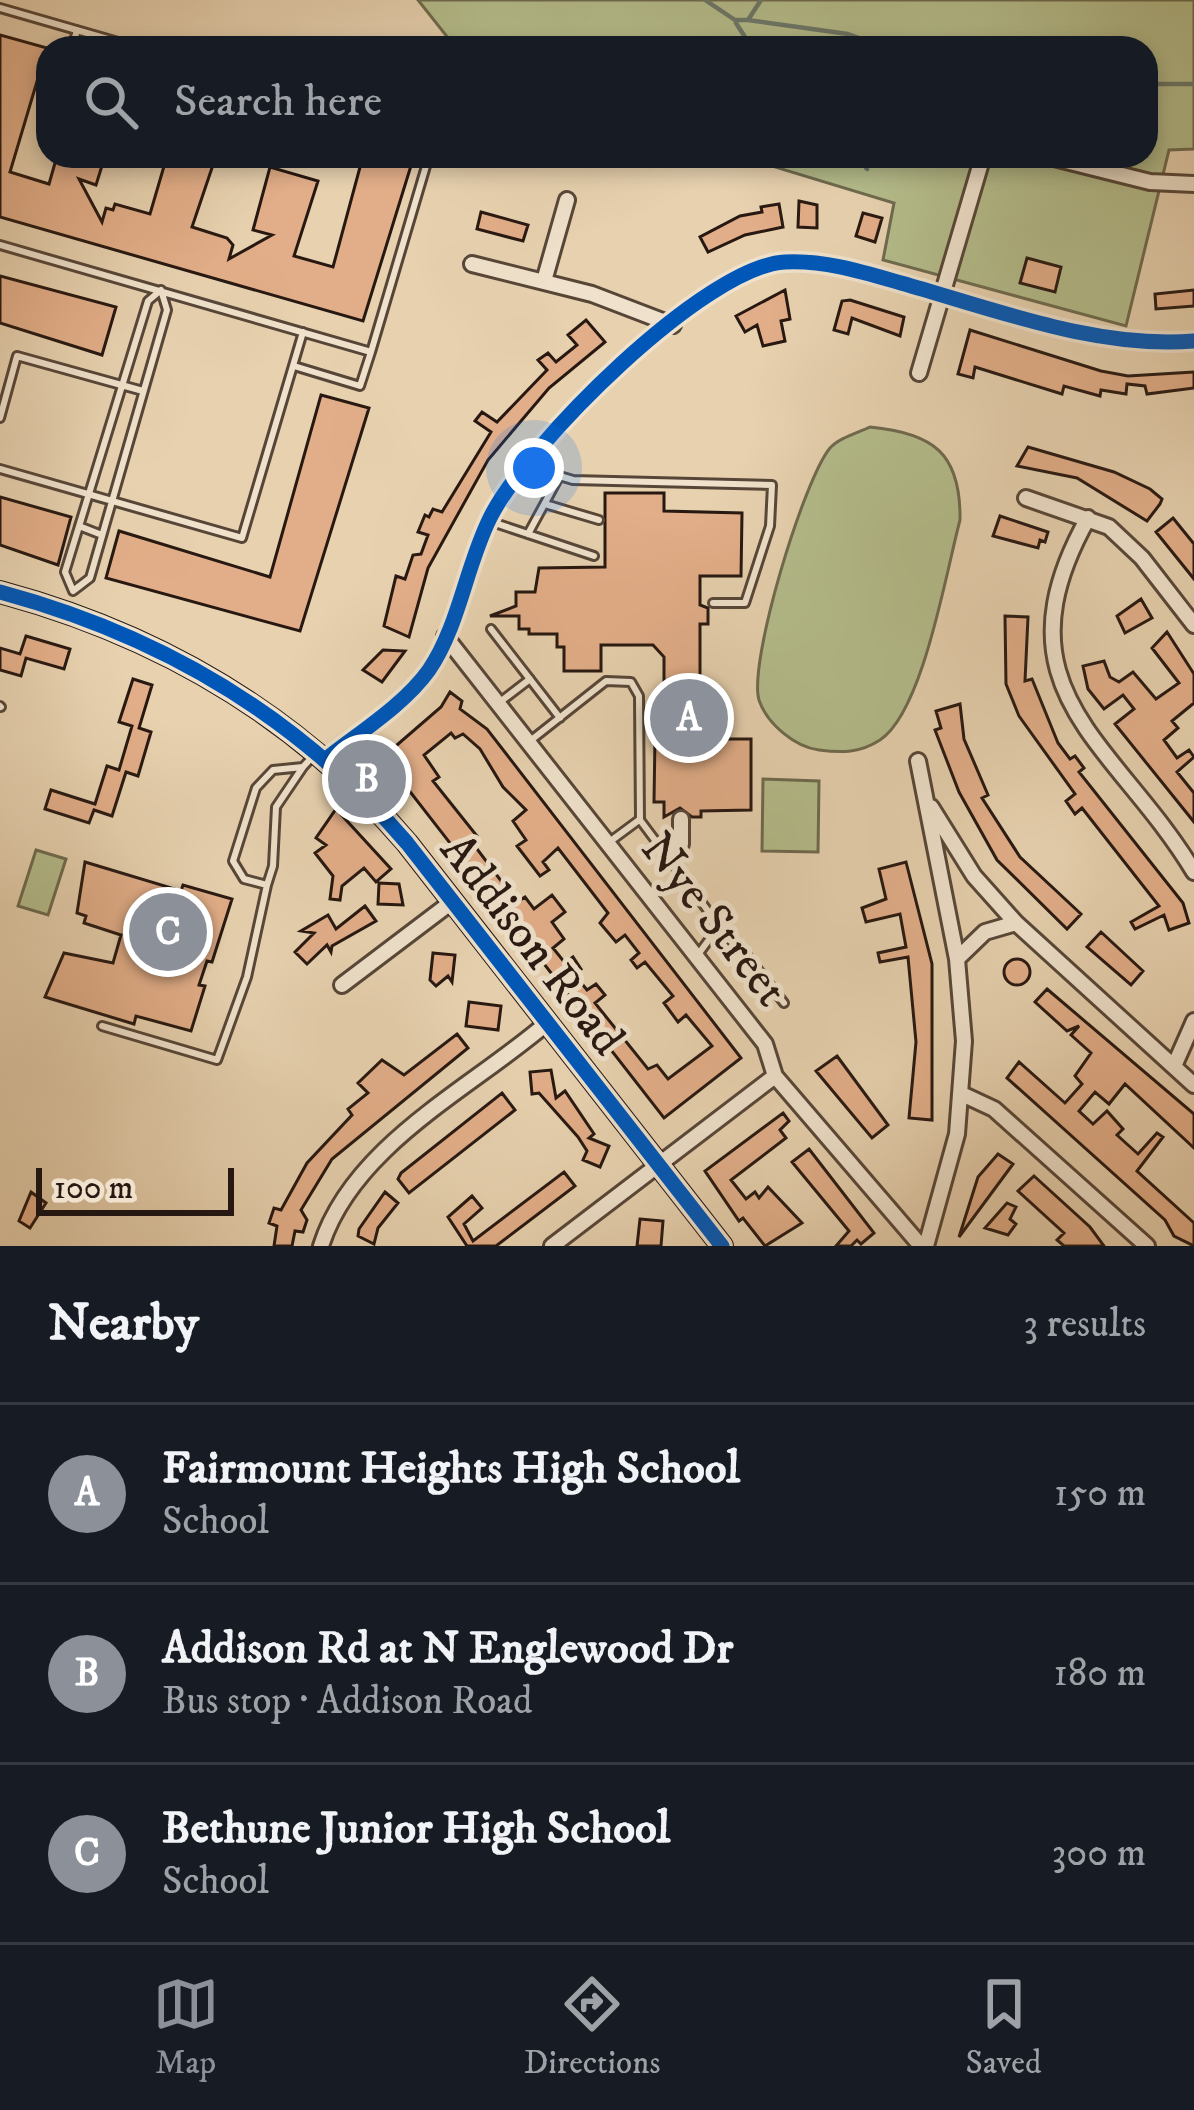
<!DOCTYPE html>
<meta charset="utf-8">
<style>
body{margin:0;font-family:"IM FELL DW Pica",serif;background:#242831;color:#f1f3f6}
.scale{position:absolute;left:36px;bottom:30px;width:198px;box-sizing:border-box;padding-left:12px;border:6px solid #271811;border-top:0;font-size:33px;line-height:42px;white-space:nowrap;color:#271811;-webkit-text-stroke:9px #efe1cb;paint-order:stroke}
.you{position:absolute;left:534px;top:468px;width:42px;height:42px;margin:-30px;border:9px solid #fff;border-radius:50%;background:#1a73e8;box-shadow:0 0 0 18px #1a73e833}
.badge{display:grid;place-items:center;width:78px;height:78px;border-radius:50%;background:#8c9099;color:#fff;font-size:39px;font-weight:700}
.pin{position:absolute;translate:-50% -50%;border:6px solid #fff;box-shadow:0 3px 12px #0006}
.list{margin:0;padding:0;list-style:none}
h2{display:flex;justify-content:space-between;align-items:center;height:156px;margin:0;padding:0 48px;font-size:51px}
h2 small{font-size:39px;font-weight:400;color:#9ea1a6}
.list li{display:grid;grid-template-columns:78px 1fr auto;gap:36px;align-items:center;box-sizing:border-box;height:180px;padding:0 48px;border-top:3px solid #363941}
.list b{display:block;font-size:45px;white-space:nowrap}
.list p{margin:0;font-size:39px;white-space:nowrap;color:#9ea1a6}
.list em{font-size:39px;font-style:normal;color:#9ea1a6}
.icon{flex:none;width:66px;height:66px;fill:none;stroke:currentColor;stroke-width:2;stroke-linecap:round;stroke-linejoin:round}
.map{position:relative;flex:none;width:1194px;height:1246px;overflow:hidden}
.search{position:absolute;background:#171b24;box-shadow:0 6px 18px #0003;left:36px;right:36px;top:36px;height:132px;display:flex;align-items:center;gap:30px;box-sizing:border-box;padding:0 42px;border-radius:36px;color:#9ea1a6;font-size:45px}
.sheet{height:696px;background:#171b24}
nav{display:flex;justify-content:space-around;align-items:center;box-sizing:border-box;height:168px;border-top:3px solid #363941;background:#171b24;font-size:33px;color:#9ea1a6}
nav a{display:grid;justify-items:center;gap:6px}
nav .on{color:#8c9099}
.map>svg:first-child{display:block}
.green{fill:#b4bc8b;stroke:#6e6a4e;stroke-width:3}
.lines{fill:none;stroke-linecap:round;stroke-linejoin:round}
.stream{stroke:#6b786a;stroke-width:4.5}
.building{fill:#e2ae89;stroke:#271811;stroke-width:3;fill-rule:evenodd}
.lane-casing{stroke:#574638;stroke-width:12}
.street-casing{stroke:#574638;stroke-width:20}
.secondary-casing{stroke:#271811;stroke-width:24}
.lane{stroke:#efe1cb;stroke-width:6}
.street{stroke:#efe1cb;stroke-width:14}
.secondary{stroke:#efe1cb;stroke-width:18}
.cycleway-casing{stroke:#efe1cb;stroke-width:22}
.cycleway{stroke:#0057b8;stroke-width:15}
.labels{text-anchor:middle;stroke-width:10;stroke-linejoin:round;paint-order:stroke}
.street-label{font-size:48px;fill:#271811;stroke:#efe1cb}
</style>
<div class="map">
<svg width="1194" height="1246" viewBox="0 0 1194 1246">
<rect width="100%" height="100%" fill="#e7d1af"/>
<filter id="stains"><feTurbulence type="fractalNoise" baseFrequency=".00167" numOctaves="4"/><feColorMatrix values="0 0 0 0 .2 0 0 0 0 .09 0 0 0 0 .02 0 0 0 .5 -.17"/></filter>
<radialGradient id="worn" r=".72"><stop offset=".6" stop-color="#630" stop-opacity="0"/><stop offset="1" stop-color="#630" stop-opacity=".3"/></radialGradient>
<path class="green" d="M418,0H1194V149L1169,150L1126,326L883,260L894,203L739,156H1146V48H456Z
M870,427C933,433 961,453 960,520C946,572 923,712 880,740C860,753 842,753 819,750C795,747 767,724 759,700C748,662 804,479 830,448C839,438 857,433 870,427Z
M763,779L819,781L818,852L762,851Z
M36,850L66,859L48,915L18,906Z"/>
<g class="lines">
<path class="stream" d="M705,0L735,20H748L761,0
M748,20L848,34L887,48
M736,23L752,48
M1146,84H1194
M858,156L867,169"/>
</g>
<path class="building" d="M0,35L47,48L10,172L49,184L57,156H105L96,185L79,179L102,222L106,208L113,210L115,204L150,214L167,156H216L192,227L227,238L233,245L229,259L272,235L253,230L270,167L318,181L294,256L333,267L363,156H414L363,321L0,217Z
M799,201L817,205V228L798,227Z
M779,204L783,227L745,235L708,252L700,237L740,216L762,212L761,207Z
M481,212L528,225L523,241L477,229Z
M863,213L882,218L875,242L856,236Z
M1027,258L1061,267L1055,292L1020,283Z
M0,276L116,307L102,355L0,323Z
M785,290L790,319L781,321L785,341L763,346L757,325L745,332L736,316Z
M1194,290V306L1156,309L1155,294Z
M850,300L904,317L900,336L852,318L848,334L834,330L842,301Z
M586,320L605,342L549,388L488,460L428,568L409,637L384,626L396,576L405,579L413,555L421,554L428,535L418,532L425,515L429,517L433,509L442,512L491,432L475,421L482,412L497,422L547,370L538,360L548,353L556,362L577,345L568,335Z
M970,330L1101,371L1128,376L1194,372V388L1147,394L1145,386L1127,384L1126,394L1101,390L1100,396L1064,386L1062,394L975,367L973,378L958,374Z
M321,395L369,408L300,631L106,578L119,531L270,577Z
M1028,447L1114,472L1150,489L1162,499L1160,504L1147,521L1077,478L1017,466Z
M605,493H664V511L742,513L741,576H700V605L708,608V624H700V739H751V810L701,811V817H692L680,808L664,817V802H654L655,738H664V657L653,645H601V671H564V647H557V634H529V629H519V616H490L516,606V592H535L539,568L605,567Z
M0,497L71,517L58,565L0,545Z
M1000,516L1048,532L1045,542L1040,540L1038,548L993,536Z
M1173,518L1194,544V579L1156,532Z
M1141,599L1152,618L1125,633L1117,616Z
M1005,616L1028,617L1025,681L1032,679L1058,743L1070,759L1075,756L1084,768L1079,772L1183,903L1189,923L1169,930L1164,915L1135,929L1131,922L1159,906L1082,808L1075,814L1066,801L1075,794L1019,716L1006,684Z
M1167,632L1194,674V703L1172,721L1178,728L1164,740L1177,758L1189,750L1194,757L1177,772L1194,793V822L1115,724L1134,709L1123,695L1104,709L1088,689L1083,666L1104,661L1110,677L1119,682L1133,672L1156,699L1179,683L1152,648Z
M26,636L70,649L64,669L26,658L21,676L0,670V648L20,654Z
M383,650L405,651L382,682L363,670Z
M133,679L152,685L139,728L151,732L138,776L126,772L112,816L94,810L89,823L45,809L51,790L95,804L107,766L119,770L132,726L119,722Z
M450,692L462,701L460,709L487,729L741,1058L664,1118L383,757L441,707ZM451,733L455,738L463,734L480,749L503,787L526,810L513,821L526,840L517,846L540,876L549,870L543,862L558,848L608,913L600,923L616,942L625,935L639,953L631,960L637,968L645,962L673,996L664,1003L678,1022L686,1015L712,1046L668,1079L657,1065L648,1069L595,1003L605,995L596,984L587,990L574,974L581,969L573,957L565,963L553,948L564,939L552,922L565,912L552,895L534,909L525,897L517,902L471,841L477,836L433,781L439,777L424,755Z
M960,704L964,739L988,795L982,798L1020,857L1081,914L1067,929L997,860L959,792L935,730L941,728L936,711Z
M336,809L391,869L376,882L364,868L342,886L340,900L330,899L333,876L315,853L326,845L316,838Z
M85,862L181,891L183,885L232,899L212,962L207,961L199,985L205,986L191,1031L136,1016L134,1024L45,997L64,953L113,963L121,935L84,923L86,916L77,913Z
M906,862L932,964V1120L909,1118L916,1042L908,957L880,962L878,953L906,947L900,914L866,922L862,908L886,899L879,869Z
M379,883L399,884L403,905L378,904Z
M365,906L376,921L332,946L331,952L327,945L307,964L295,952L314,933L301,931L328,915L336,929Z
M1101,932L1143,971L1131,985L1087,947Z
M433,953L455,955L452,982L448,976L436,986L430,980Z
M1004 972a13 13 0 1 1 26 0a13 13 0 1 1-26 0Z
M1047,989L1194,1114V1148L1125,1084L1109,1104L1095,1092L1079,1111L1093,1124L1107,1111L1123,1129L1117,1135L1138,1154L1157,1133L1163,1137L1137,1171L1194,1223V1246L1174,1236L1165,1220L1007,1078L1019,1062L1065,1103L1082,1084L1075,1076L1091,1053L1071,1035L1079,1026L1067,1031L1035,1002Z
M469,1002L501,1006L498,1030L466,1026Z
M457,1034L468,1048L332,1159L301,1210L307,1220L303,1232L295,1231L292,1246H274L277,1226L269,1223L274,1208L281,1210L307,1163L352,1115L348,1109L368,1093L358,1083L382,1060L404,1075Z
M837,1056L888,1125L872,1138L816,1071Z
M551,1070L556,1098L565,1091L594,1134L589,1138L609,1146L600,1167L583,1160L587,1151L578,1137L539,1093L532,1094L530,1072Z
M502,1093L515,1110L409,1193L398,1179L401,1173Z
M783,1113L789,1121L780,1130L786,1138L731,1180L746,1199L755,1192L759,1198L768,1187L802,1223L765,1246L743,1218L739,1221L705,1171Z
M809,1149L874,1233L861,1244L857,1240L851,1246H836L849,1231L792,1162Z
M998,1154L1013,1164L959,1237L978,1177Z
M564,1172L575,1186L496,1246H467L448,1217L472,1196L482,1208L464,1224L473,1241Z
M1034,1176L1090,1227L1104,1246H1064L1057,1240L1064,1233L1018,1191Z
M31,1192L46,1203L30,1228L19,1221Z
M385,1192L398,1203L378,1228L374,1244L358,1236L359,1229Z
M1007,1203L1016,1207L1010,1219L1016,1224L1008,1235L985,1228Z
M640,1219L663,1221L661,1246H637Z"/>
<g class="lines">
<g class="lane-casing">
<path id="lane" d="M0,8L139,48
M72,48L77,30
M327,156H334
M0,245L371,352L360,386L294,366
M161,290L167,310L90,578L73,591L65,572L148,301Z
M371,352L429,156
M0,418L17,356L143,391
M526,466L573,480L772,485L770,526L745,603H713
M0,469L242,538L303,332
M545,504L599,520
M492,522L594,556
M79,526L102,535
M528,534L559,477
M491,629L560,718
M500,702L530,679
M0,706L1,707
M530,741L606,681L631,682L639,696L640,820L711,915L716,930L742,949L784,1003
M608,843L639,820
M267,885L273,866L276,807L303,767
M697,956L716,930
M102,1026L217,1060L247,977L267,885L244,879L233,861L256,788L273,770L303,767L314,755"/>
</g>
<g class="street-casing">
<path id="street" d="M1046,156L1150,182L1194,184
M472,264L592,294L673,325
M544,281L567,200
M919,373L983,156
M1026,498L1109,527L1142,558L1194,625
M1088,518C991,691 1116,742 1194,872
M445,636L765,1044L775,1076L921,1246
M326,759C360,732 404,705 429,670C459,626 466,566 490,518C526,445 705,266 785,262C825,260 863,272 901,283C994,309 1096,349 1194,341
M918,761L957,959L964,1041L957,1134L926,1246
M931,807L974,876L1016,923L1194,1085
M668,861L681,844V819
M957,959L985,932L1016,923
M342,985L453,901
M1175,1064L1194,1021
M964,1095L994,1109L1147,1246
M321,1246C353,1145 472,1088 547,1023
M552,1246L775,1076"/>
</g>
<g class="secondary-casing">
<path id="secondary" d="M0,592C160,635 299,717 407,843L722,1246"/>
</g>
<use href="#lane" class="lane"/>
<use href="#street" class="street"/>
<use href="#secondary" class="secondary"/>
<g class="cycleway-casing">
<path id="cycleway" d="M0,592C160,635 299,717 407,843L722,1246
M326,759C360,732 404,705 429,670C459,626 466,566 490,518C526,445 705,266 785,262C825,260 863,272 901,283C994,309 1096,349 1194,341"/>
</g>
<use href="#cycleway" class="cycleway"/>
</g>
<g class="labels">
<g class="street-label">
<text transform="translate(716 918) rotate(52)" y="17">Nye Street</text>
<text transform="translate(534 943) rotate(52)" y="17">Addison Road</text>
</g>
</g>
<rect width="100%" height="100%" filter="url(#stains)"/>
<rect width="100%" height="100%" fill="url(#worn)"/>
</svg>
<div class="scale">100 m</div>
<div class="you"></div>
<div class="pin badge" style="left:689px;top:718px">A</div>
<div class="pin badge" style="left:367px;top:779px">B</div>
<div class="pin badge" style="left:168px;top:932px">C</div>
<div class="search"><svg class="icon" aria-label="search" viewBox="0 0 24 24"><circle cx="10" cy="10" r="6"/><path d="M15 15l6 6"/></svg>Search here</div>
</div>
<section class="sheet">
<h2>Nearby<small>3 results</small></h2>
<ul class="list">
<li><span class="badge">A</span><div><b>Fairmount Heights High School</b><p>School</p></div><em>150 m</em></li>
<li><span class="badge">B</span><div><b>Addison Rd at N Englewood Dr</b><p>Bus stop · Addison Road</p></div><em>180 m</em></li>
<li><span class="badge">C</span><div><b>Bethune Junior High School</b><p>School</p></div><em>300 m</em></li>
</ul>
</section>
<nav>
<a class="on"><svg class="icon" aria-label="map" viewBox="0 0 24 24"><path d="M3 6l6-2 6 2 6-2v14l-6 2-6-2-6 2zM9 4v14M15 6v14"/></svg>Map</a>
<a><svg class="icon" aria-label="directions" viewBox="0 0 24 24"><path d="M12 3l9 9-9 9-9-9zM9 14v-3h6M13 9l2 2-2 2"/></svg>Directions</a>
<a><svg class="icon" aria-label="saved" viewBox="0 0 24 24"><path d="M7 4h10v16l-5-4-5 4z"/></svg>Saved</a>
</nav>
